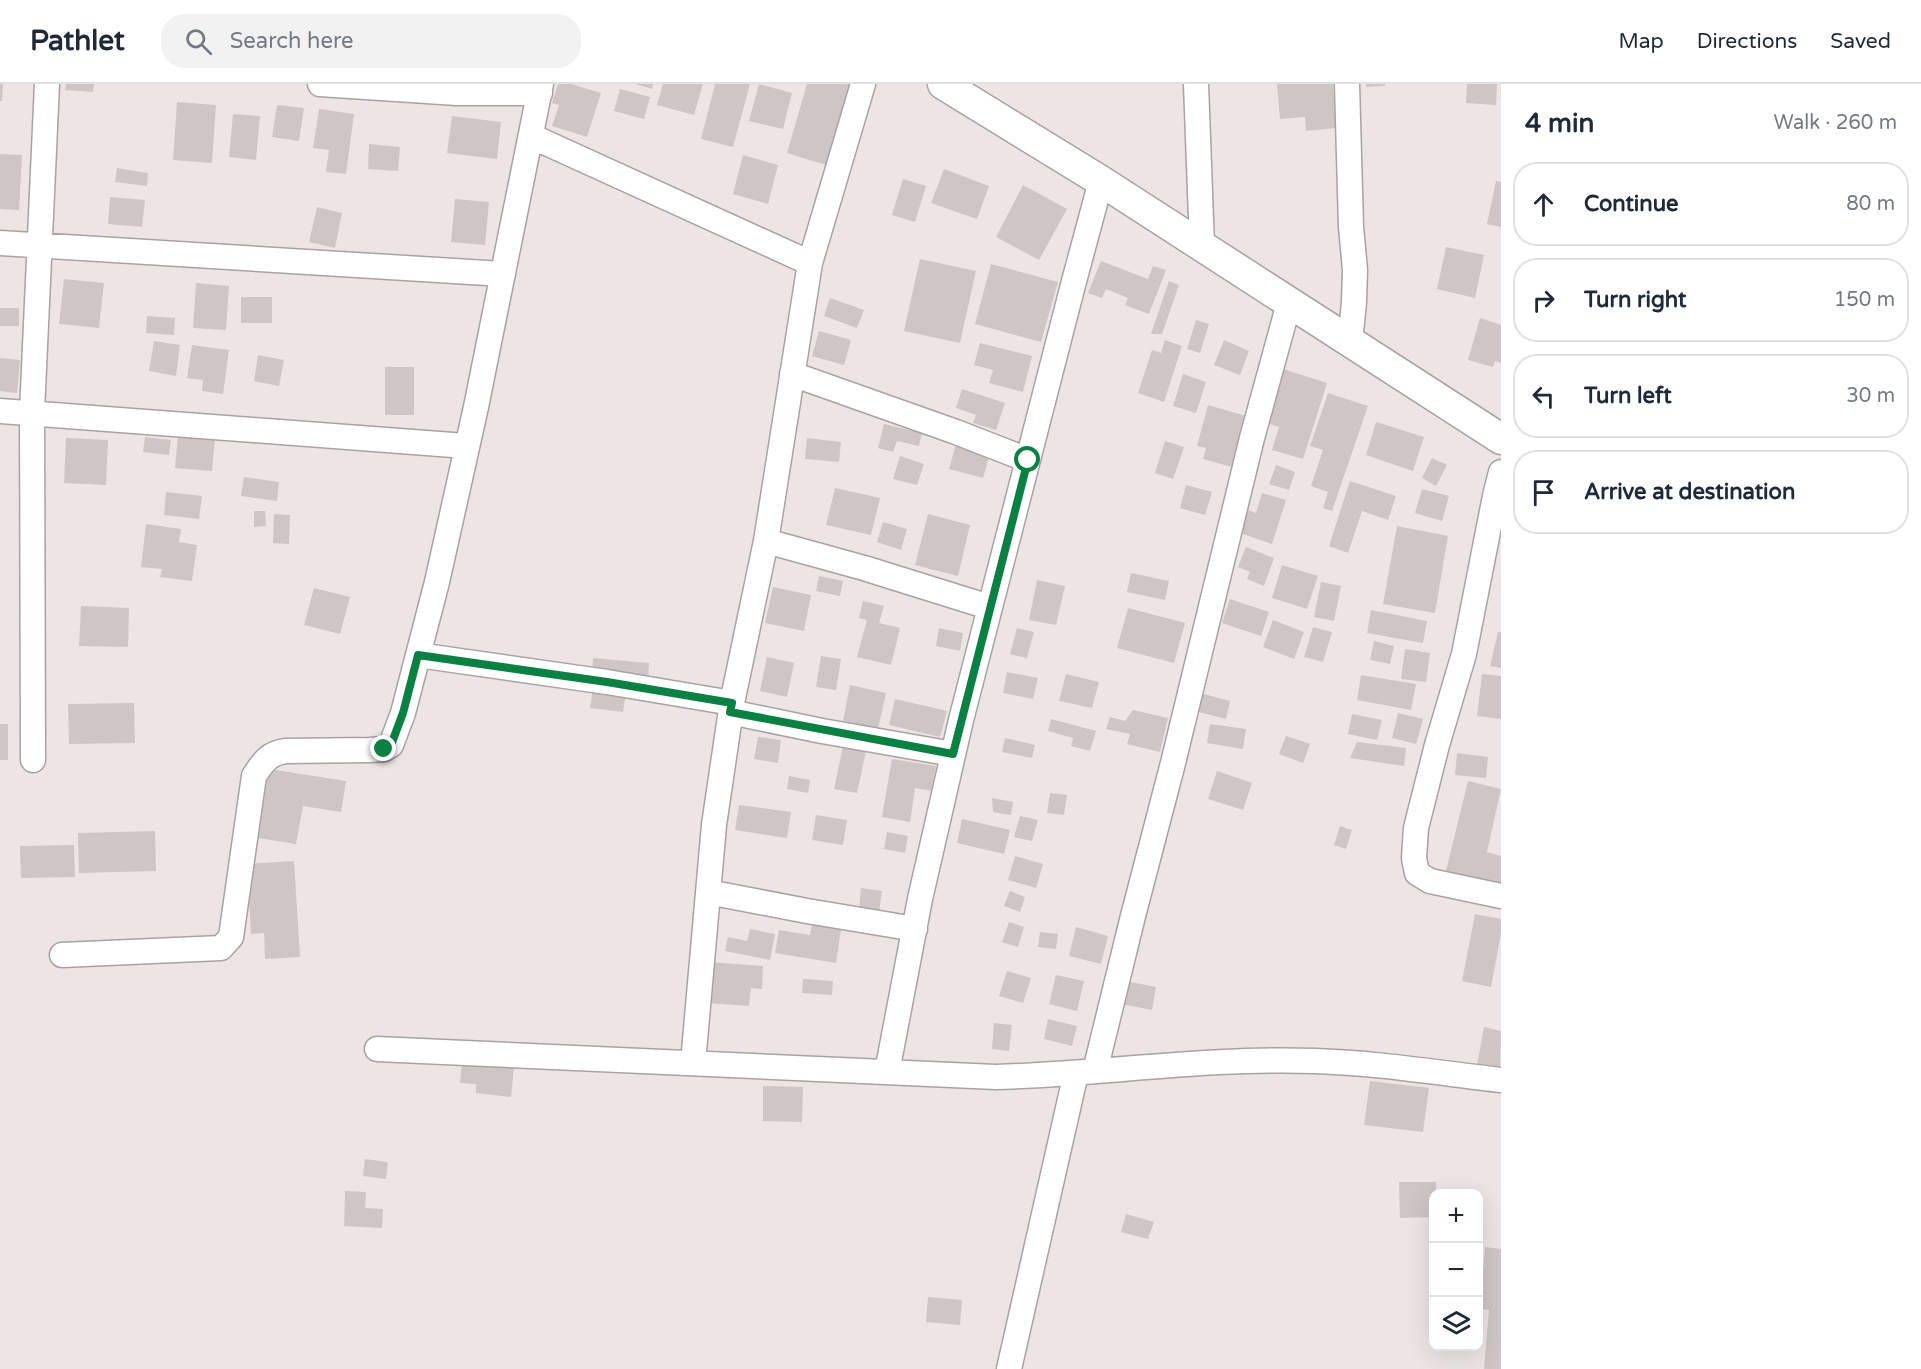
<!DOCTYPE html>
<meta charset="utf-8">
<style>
body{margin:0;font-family:"Varela Round",sans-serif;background:#f2f2f3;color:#1f2937}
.controls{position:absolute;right:18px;bottom:18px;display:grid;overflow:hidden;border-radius:12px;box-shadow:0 6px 24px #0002}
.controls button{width:54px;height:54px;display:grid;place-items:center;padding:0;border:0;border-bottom:2px solid #e0e1e3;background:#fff;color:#1f2937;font:30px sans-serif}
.stop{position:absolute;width:18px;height:18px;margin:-14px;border:4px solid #0b8043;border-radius:50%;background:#fff}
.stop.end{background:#0b8043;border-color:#fff;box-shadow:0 2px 6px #0008}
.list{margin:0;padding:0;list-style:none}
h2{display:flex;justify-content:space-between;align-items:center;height:78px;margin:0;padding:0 24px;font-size:26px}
h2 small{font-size:20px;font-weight:400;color:#747a83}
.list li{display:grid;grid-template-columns:39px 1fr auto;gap:18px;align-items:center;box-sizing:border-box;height:84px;margin:0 12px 12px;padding:0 12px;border:2px solid #e0e1e3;border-radius:24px}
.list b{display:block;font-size:22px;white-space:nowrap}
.list em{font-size:20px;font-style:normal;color:#747a83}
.icon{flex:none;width:33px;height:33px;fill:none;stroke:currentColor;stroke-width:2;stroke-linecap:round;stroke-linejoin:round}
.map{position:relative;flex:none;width:1501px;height:1285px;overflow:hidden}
header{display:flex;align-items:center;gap:36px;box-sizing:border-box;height:84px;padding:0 30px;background:#fff;border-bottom:2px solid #e0e1e3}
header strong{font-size:28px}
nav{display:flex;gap:33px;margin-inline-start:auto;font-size:21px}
.search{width:420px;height:54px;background:#f2f2f3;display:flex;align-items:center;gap:15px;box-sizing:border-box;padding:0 21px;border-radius:24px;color:#747a83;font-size:22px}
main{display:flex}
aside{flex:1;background:#fff}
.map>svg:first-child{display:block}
.building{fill:#cec6c6}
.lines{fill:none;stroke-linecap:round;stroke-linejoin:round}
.minor-casing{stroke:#aaa2a2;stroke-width:27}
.tertiary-casing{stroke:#aaa2a2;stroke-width:33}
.minor{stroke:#fff;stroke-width:24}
.tertiary{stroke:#fff;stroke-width:30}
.route{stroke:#0b8043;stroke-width:8}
</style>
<header>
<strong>Pathlet</strong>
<div class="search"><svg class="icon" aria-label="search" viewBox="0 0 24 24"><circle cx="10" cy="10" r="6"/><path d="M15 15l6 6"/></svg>Search here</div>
<nav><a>Map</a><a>Directions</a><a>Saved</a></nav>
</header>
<main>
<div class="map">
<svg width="1501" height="1285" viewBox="0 0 1501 1285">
<rect width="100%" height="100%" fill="#ede5e5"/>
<path class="building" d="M0,0H3L2,17H0Z
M66,0H94L93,8L65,6Z
M558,0H571L601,9L587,53L552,42L559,21L552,19Z
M636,0H653L652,5Z
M663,0H703L694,31L657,21Z
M715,0H750L733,63L701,55Z
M759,0L792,9L783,45L749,37Z
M807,0H850L826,81L787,69Z
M1277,0H1333L1336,44L1306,47L1305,33L1280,35Z
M1366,0H1385V2L1366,3Z
M1467,0H1497L1496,21L1466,19Z
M620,5L650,13L644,35L614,27Z
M177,18L216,21L212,79L173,76Z
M277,21L304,24L299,57L272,53Z
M319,25L354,30L346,90L326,88L329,66L313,64Z
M233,30L260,32L256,76L229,73Z
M452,32L501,38L497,75L447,69Z
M369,60L400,63L398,87L368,85Z
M0,70L22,71L19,126L0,125Z
M743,71L778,81L768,120L733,110Z
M117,84L148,89L147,102L115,98Z
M944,85L989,102L977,135L931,119Z
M903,95L926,102L915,138L892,131Z
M1496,97L1501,98V143L1487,140Z
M1023,101L1067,125L1039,176L996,153Z
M110,113L145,116L142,143L108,140Z
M455,115L489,118L485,161L451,158Z
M317,123L342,129L335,164L309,158Z
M1446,163L1484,171L1475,214L1437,205Z
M920,175L976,187L960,259L904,247Z
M1101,177L1148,195L1153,182L1166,186L1149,230L1125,221L1128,214L1106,205L1102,214L1088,209Z
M991,180L1058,198L1041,258L975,240Z
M64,195L104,199L99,244L59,240Z
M1169,197L1179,201L1162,250H1151Z
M196,199L229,202L226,246L193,244Z
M241,213H272V239H241Z
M830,214L864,226L857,244L824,232Z
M0,224H19V242H0Z
M147,232L175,234L174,251L146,249Z
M1480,234L1501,241V279L1495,277L1493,283L1468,276Z
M1196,236L1209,240L1200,269L1187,265Z
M819,247L851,256L844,281L812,272Z
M1165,256L1182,262L1164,318L1138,309L1152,266L1161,269Z
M1224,256L1249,267L1240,291L1214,281Z
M154,257L180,261L176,292L149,287Z
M980,259L1032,272L1023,308L989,299L993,286L974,281Z
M192,261L229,266L223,310L202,307L203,296L187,294Z
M258,271L284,276L279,302L254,297Z
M0,274L20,276L17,309L0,307Z
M385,283H414V331H385Z
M1280,284L1327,299L1303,375L1272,366L1279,343L1264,338Z
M1183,290L1206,298L1196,329L1173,322Z
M962,305L1005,319L996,346L973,339L976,331L956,324Z
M1328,309L1368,322L1332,427L1323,424L1328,408L1311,402L1323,366L1310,362Z
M1208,321L1246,332L1232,383L1203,375L1206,364L1197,362Z
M1376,338L1424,353L1413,387L1366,371Z
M884,340L922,349L919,362L897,357L893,368L878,364Z
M178,351L215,354L212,387L175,384Z
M145,353L171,356L169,371L143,368Z
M66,354L108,356L106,401L64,399Z
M807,354L841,358L839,378L805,375Z
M1165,357L1184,363L1173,395L1155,389Z
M956,360L990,370L983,394L949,385Z
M900,372L924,380L917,401L893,395Z
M1432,374L1447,381L1436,402L1422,394Z
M1276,381L1295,388L1289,406L1269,400Z
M244,393L279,398L277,417L241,412Z
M1350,397L1396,412L1388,436L1362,427L1348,469L1329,462Z
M1186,401L1212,408L1205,431L1180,424Z
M835,404L880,414L871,451L826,441Z
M1422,405L1449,412L1442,437L1415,429Z
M166,408L202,412L199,435L164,431Z
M1262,409L1286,416L1272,460L1240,449L1247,426L1256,429Z
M254,427H265L266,442L254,443Z
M274,430L290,431L289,460L273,459Z
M928,430L970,441L958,492L915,481Z
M883,438L907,445L901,466L877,458Z
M146,440L181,445L179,458L197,461L192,497L160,493L162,485L141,483Z
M1397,442L1448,452L1435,529L1383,520Z
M1246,463L1274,474L1264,502L1247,495L1250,488L1238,483Z
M1282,481L1318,492L1307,525L1272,514Z
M1131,489L1169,497L1165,516L1127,508Z
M819,492L843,497L840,512L816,507Z
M1037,496L1065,502L1056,541L1029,536Z
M1321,498L1341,502L1334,537L1314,533Z
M773,503L811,511L804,547L765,539Z
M314,504L350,513L340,550L304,541Z
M1230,515L1269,528L1261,552L1222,539Z
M863,517L884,522L879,539L900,544L891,581L857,573L867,536L859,534Z
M81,522L129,524L128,563L79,562Z
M1128,524L1185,539L1174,579L1117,564Z
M1371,526L1427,537L1423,559L1367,549Z
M1273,536L1304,548L1294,575L1263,563Z
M1313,543L1332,548L1323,578L1304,573Z
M939,544L963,549L960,567L936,562Z
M1017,544L1034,548L1027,574L1010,570Z
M1498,548H1501V584L1490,582Z
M1374,557L1394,562L1390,580L1370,576Z
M1405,565L1430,569L1426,598L1401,595Z
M821,572L841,575L836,606L816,603Z
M767,573L794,579L787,613L760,607Z
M593,574L649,579L648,597L592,591Z
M1007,588L1038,594L1033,615L1003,609Z
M1066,590L1099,598L1092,624L1059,617Z
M1482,590L1501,592V635L1477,632Z
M1361,591L1416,600L1411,626L1357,616Z
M850,601L886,609L878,645L843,637Z
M593,605L626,609L623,628L590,624Z
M1200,609L1230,617L1226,635L1195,627Z
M895,615L947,627L940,653L889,641Z
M134,619L135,659L69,660L68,620Z
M1133,626L1168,634L1160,668L1127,660L1130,650L1106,645L1110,633L1125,637Z
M1398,629L1423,635L1416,660L1392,654Z
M1352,630L1382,636L1377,656L1348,650Z
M1051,635L1096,647L1090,667L1071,662L1073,654L1048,647Z
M0,640H8V676H0Z
M1210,640L1246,645L1243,665L1207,659Z
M1286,652L1310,660L1303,679L1279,670Z
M758,653L781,656L778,679L754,675Z
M1005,654L1035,661L1032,674L1002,668Z
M1357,658L1406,664L1404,682L1350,674Z
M843,662L866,667L857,709L834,705Z
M1457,669L1488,673L1486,694L1455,691Z
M892,675L936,682L931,707L915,704L910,738L882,733Z
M269,685L346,697L341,728L303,722L296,760L258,754Z
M1217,687L1252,699L1243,726L1208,715Z
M789,692L810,696L808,709L787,705Z
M1468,697L1501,705L1487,768L1501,772V801L1446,787Z
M1050,709L1067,711L1064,731L1047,729Z
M992,714L1013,718L1011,731L993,728Z
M739,721L791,728L787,754L735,746Z
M816,731L847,736L843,761L812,756Z
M1020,732L1038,736L1032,757L1014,753Z
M962,735L1010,746L1004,770L957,759Z
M1340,742L1352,746L1346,765L1334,761Z
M155,747L156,787L79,789L78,749Z
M887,748L908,752L905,769L884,765Z
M74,761L75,793L21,794L20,762Z
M1015,772L1043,780L1036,804L1008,796Z
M294,777L300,873L265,875L264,849L251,850L247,780Z
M861,804L882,807L879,828L859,826Z
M1010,807L1025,813L1020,828L1004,822Z
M1475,830L1501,835V849L1491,903L1462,897Z
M1009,838L1024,843L1018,863L1002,858Z
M812,840L841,845L836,879L775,869L779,846L810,851Z
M1076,843L1108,852L1101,880L1069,872Z
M750,845L775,850L770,876L725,867L728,853L747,857Z
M1040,848L1058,850L1056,865L1038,863Z
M709,878L763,882L762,905L751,904L749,922L706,919Z
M1007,887L1031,894L1023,919L999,912Z
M1056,891L1084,897L1077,927L1049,920Z
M803,895L833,897L832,911L802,909Z
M1126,897L1156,903L1152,926L1121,920Z
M1048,935L1077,942L1072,962L1044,955Z
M994,939L1012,941L1009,967L992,965Z
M1484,943L1501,947L1500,985L1477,981Z
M462,978L514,983L511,1013L476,1009V1000L460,999Z
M1370,997L1429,1004L1423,1048L1364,1041Z
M763,1002L803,1003L802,1038L763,1037Z
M365,1075L388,1078L386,1095L363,1092Z
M1399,1098H1436V1110H1434V1133L1400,1134Z
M345,1107L366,1108L365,1124L383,1125L382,1144L344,1142Z
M1126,1130L1154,1138L1148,1155L1121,1148Z
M1485,1163L1501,1165V1285H1484L1489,1226L1480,1225Z
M928,1213L962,1216L960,1241L926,1238Z"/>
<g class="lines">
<g class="minor-casing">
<path id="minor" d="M320,0L457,9H540
M1196,0L1202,162
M1347,0L1351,143L1355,186L1354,218L1350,258
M531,52L810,179
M0,159L503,190
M792,290L956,348L1028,376
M0,327L466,362
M1501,388L1495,412L1464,570L1437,661L1416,744L1414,774L1417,789L1430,797L1501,812
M766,457L864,484L989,523
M418,571L607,598L732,619
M730,628L822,647L953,670
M33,676L32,328L47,0
M708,808L807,827L915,845
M62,871L221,864L231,853L254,692C263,678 269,669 286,667L370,666L384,665L391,661L403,629L437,498L476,323L541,0
M377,965L996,993C1102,990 1208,973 1315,977C1378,979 1439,989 1501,996
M693,979L714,741L732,619L766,457L810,179L863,0
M1095,987L1133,832L1173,679L1252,354L1289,219
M887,988L920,815L961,636L1073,201L1101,97
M1009,1285L1076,989"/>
</g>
<g class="tertiary-casing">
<path id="tertiary" d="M943,0L1101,97L1501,355"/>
</g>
<use href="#minor" class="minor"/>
<use href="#tertiary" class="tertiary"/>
</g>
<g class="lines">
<path class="route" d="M384,665L391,661L403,629L418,571L607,598L732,619L730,628L953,670L1028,376"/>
</g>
</svg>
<div class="controls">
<button>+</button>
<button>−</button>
<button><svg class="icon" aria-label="layers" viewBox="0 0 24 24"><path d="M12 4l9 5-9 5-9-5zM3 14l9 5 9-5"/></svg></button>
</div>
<div class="stop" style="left:1028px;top:376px"></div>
<div class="stop end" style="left:384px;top:665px"></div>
</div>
<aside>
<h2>4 min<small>Walk · 260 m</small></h2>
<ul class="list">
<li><svg class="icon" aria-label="ahead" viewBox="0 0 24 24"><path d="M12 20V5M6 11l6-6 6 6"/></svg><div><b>Continue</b></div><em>80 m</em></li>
<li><svg class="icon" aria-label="right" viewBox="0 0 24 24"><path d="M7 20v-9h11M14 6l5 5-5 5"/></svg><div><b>Turn right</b></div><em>150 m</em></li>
<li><svg class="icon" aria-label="left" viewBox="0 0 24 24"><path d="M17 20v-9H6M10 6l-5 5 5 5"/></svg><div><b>Turn left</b></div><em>30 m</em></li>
<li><svg class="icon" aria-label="arrive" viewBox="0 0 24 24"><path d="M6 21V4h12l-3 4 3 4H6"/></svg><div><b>Arrive at destination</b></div></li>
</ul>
</aside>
</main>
